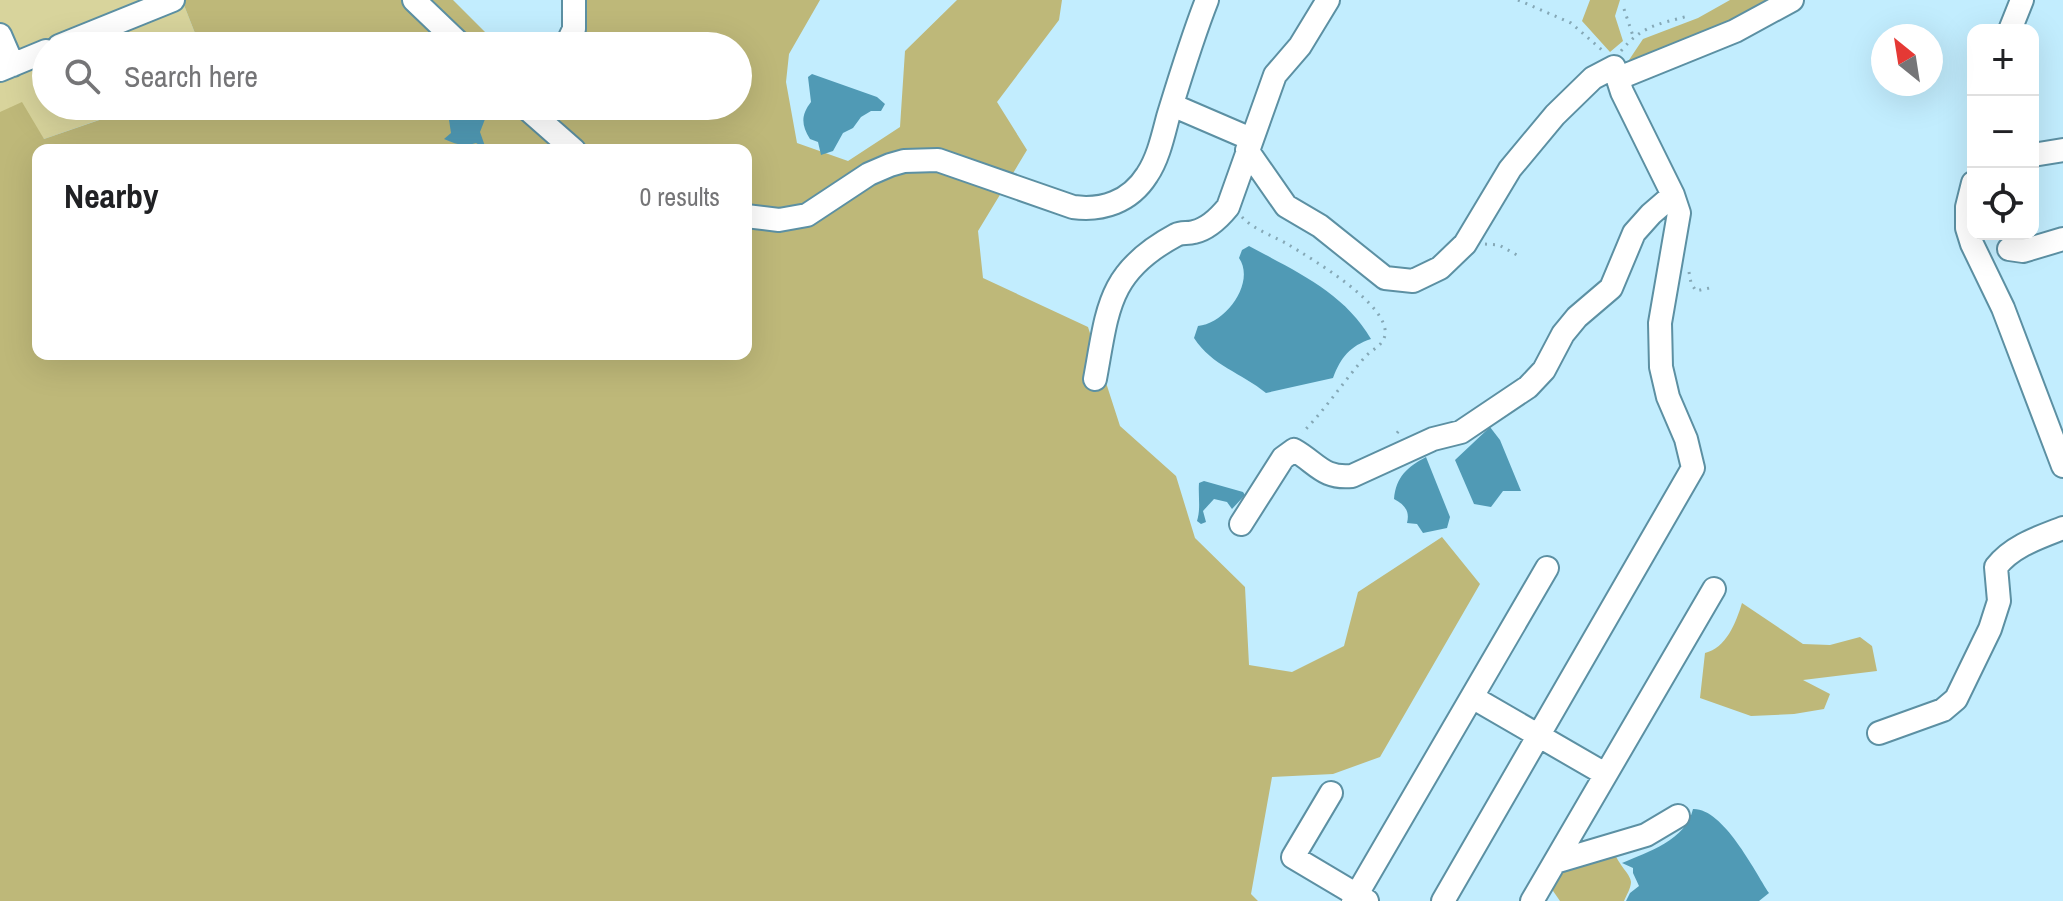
<!DOCTYPE html>
<meta charset="utf-8">
<style>
body{margin:0;font-family:"Archivo Narrow",sans-serif;background:#f6f6f6;color:#202124}
.controls{position:absolute;right:24px;top:24px;display:grid;overflow:hidden;border-radius:16px;box-shadow:0 8px 32px #0002}
.controls button{width:72px;height:72px;display:grid;place-items:center;padding:0;border:0;border-bottom:2px solid #e0e0e0;background:#fff;color:#202124;font:40px sans-serif}
.compass{position:absolute;left:1871px;top:24px;width:72px;height:72px;border-radius:50%;background:#fff;box-shadow:0 8px 32px #0002;rotate:330deg}
.list{margin:0;padding:0;list-style:none}
h2{display:flex;justify-content:space-between;align-items:center;height:104px;margin:0;padding:0 32px;font-size:34px}
h2 small{font-size:26px;font-weight:400;color:#757577}
.icon{flex:none;width:44px;height:44px;fill:none;stroke:currentColor;stroke-width:2;stroke-linecap:round;stroke-linejoin:round}
.map{position:relative;flex:none;width:2063px;height:901px;overflow:hidden}
.search{position:absolute;background:#fff;box-shadow:0 8px 32px #0002;left:32px;top:32px;width:720px;height:88px;display:flex;align-items:center;gap:20px;box-sizing:border-box;padding:0 28px;border-radius:44px;color:#757577;font-size:30px}
.panel{position:absolute;background:#fff;box-shadow:0 8px 32px #0002;left:32px;top:144px;width:720px;height:216px;border-radius:16px}
.map>svg:first-child{display:block}
.green{fill:#d8d49c}
.forest{fill:#beb879;fill-rule:evenodd}
.water{fill:#509ab5}
.lines{fill:none;stroke-linecap:round;stroke-linejoin:round}
.minor-casing{stroke:#5c90a3;stroke-width:26}
.path{stroke:#85a8b6;stroke-width:3;stroke-dasharray:2 6;stroke-linecap:butt}
.minor{stroke:#fff;stroke-width:22}
</style>
<div class="map">
<svg width="2063" height="901" viewBox="0 0 2063 901">
<rect width="100%" height="100%" fill="#c2edfe"/>
<path class="green" d="M0,0H182L200,46H46V106H139L44,139L0,112Z"/>
<path class="forest" d="M182,0H453L499,46H200Z
M574,0H820L789,54L786,82L797,143L848,161L900,127L905,51L957,0H1062L1059,20L997,102L1027,150L978,231L983,278L1088,327L1120,426L1176,476L1195,538L1245,587L1249,665L1292,672L1344,646L1358,592L1442,537L1480,584L1380,757L1333,774L1272,777L1251,894L1258,901H0V112L22,102L44,139L140,106H738V46H566ZM38,150H746V354H38Z
M1590,0H1620L1615,16L1623,41L1610,52L1582,21Z
M1730,0H1775L1745,17L1625,66L1643,39L1698,18Z
M1742,603L1803,644L1830,645L1860,637L1872,646L1877,671L1803,680L1830,694L1824,709L1794,714L1751,716L1700,698L1705,653C1726,648 1736,623 1742,603Z
M1614,852C1618,864 1631,875 1631,882C1631,888 1626,896 1624,901H1560L1551,888L1565,865Z"/>
<path class="water" d="M812,74L877,97L885,104L881,111H871L861,117L853,128L843,133L833,151L821,155L818,142L810,139C801,125 801,115 811,102L808,77Z
M472,107L478,112L487,114L480,132L486,149L476,143C464,147 455,144 444,139L451,133L449,120L462,118L465,111Z
M1249,246C1295,271 1344,292 1371,339C1350,346 1341,357 1333,378L1266,393C1242,373 1212,366 1194,338L1198,326C1225,324 1256,283 1239,258L1242,250Z
M1490,427L1500,440L1521,491H1503L1491,507L1474,504L1455,460Z
M1426,457L1450,517L1447,528L1423,533L1417,524L1407,523C1410,511 1405,505 1394,499C1396,477 1407,467 1426,457Z
M1204,481L1243,492L1245,495L1232,509L1227,502L1214,499L1203,511L1206,522L1201,524L1197,521C1201,508 1198,496 1199,483Z
M1693,809C1723,808 1754,870 1769,893L1759,901H1626L1630,893L1639,886L1633,873V868L1622,863C1648,852 1686,840 1693,809Z"/>
<g class="lines">
<g class="minor-casing">
<path id="minor" d="M414,0L462,46
M2010,30L2022,0
M0,35L13,65
M59,46L173,0
M566,46L574,29V0
M0,70L46,51
M1619,78L1735,31L1792,0
M1172,105L1251,139
M524,106L574,150
M1247,150L1286,206L1320,226L1385,278L1413,281L1440,268L1465,244L1510,169L1555,115L1593,78L1614,67L1622,92L1673,195L1679,213L1660,323L1661,367L1668,397L1686,439L1693,468L1443,901
M2033,155L2063,150
M1973,183L1967,207V228L1972,244L2003,308L2063,466
M746,216L779,220L807,215L869,174L890,165L904,161L938,160L1073,207C1102,211 1130,202 1147,175C1158,159 1163,136 1168,117C1180,78 1192,38 1207,0
M2009,249L2023,251L2063,239
M1095,379C1108,309 1107,272 1176,235C1182,232 1187,234 1194,232C1208,229 1219,218 1228,207L1275,75L1300,46L1328,0
M1241,524L1283,458L1294,450C1317,463 1323,479 1352,476L1433,439L1461,432L1528,387L1544,370L1563,334L1577,317L1611,288L1634,233L1651,214L1673,195
M1472,697L1605,774
M1879,733L1943,710L1956,699L1990,629L1999,601L1996,567C2012,546 2040,537 2063,528
M1331,793L1293,857L1367,901
M1555,862L1646,835L1678,816
M1353,901L1547,568
M1532,901L1714,589"/>
</g>
<path class="path" d="M1518,0L1571,23L1603,51
M1624,9L1633,36
M1621,51C1641,26 1659,24 1688,16
M1242,217C1254,230 1274,236 1289,245C1312,259 1390,305 1385,335C1383,346 1371,350 1365,357C1343,382 1326,409 1302,433
M1485,244L1499,245L1517,255
M1689,272L1691,283L1696,291L1714,287
M1397,433L1402,427"/>
<use href="#minor" class="minor"/>
</g>
</svg>
<div class="controls">
<button>+</button>
<button>−</button>
<button><svg class="icon" aria-label="locate" viewBox="0 0 24 24"><circle cx="12" cy="12" r="6"/><path d="M12 2v4M12 18v4M2 12h4M18 12h4"/></svg></button>
</div>
<svg class="compass" viewBox="-18 -18 36 36"><path d="M0-13l5 13h-10z" fill="#e53935"/><path d="M0 13l5-13h-10z" fill="#757577"/></svg>
<div class="search"><svg class="icon" aria-label="search" viewBox="0 0 24 24"><circle cx="10" cy="10" r="6"/><path d="M15 15l6 6"/></svg>Search here</div>
<section class="panel">
<h2>Nearby<small>0 results</small></h2>
<ul class="list">
</ul>
</section>
</div>
